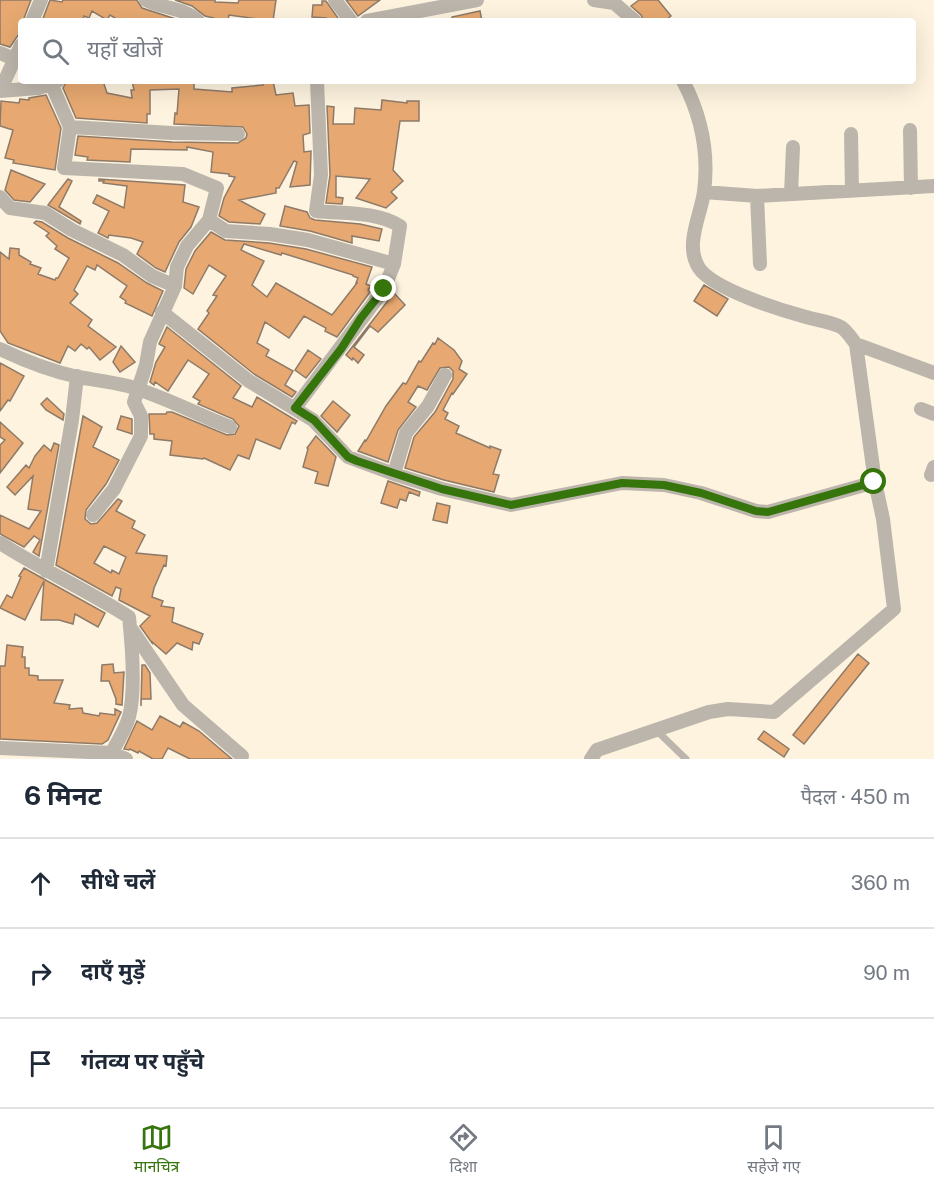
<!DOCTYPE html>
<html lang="hi">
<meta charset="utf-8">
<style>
body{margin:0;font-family:"Public Sans","Noto Sans Devanagari",sans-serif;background:#f2f2f3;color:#1f2937}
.stop{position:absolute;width:18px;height:18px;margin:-14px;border:4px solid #36740c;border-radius:50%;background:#fff}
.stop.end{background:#36740c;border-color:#fff;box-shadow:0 2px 6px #0008}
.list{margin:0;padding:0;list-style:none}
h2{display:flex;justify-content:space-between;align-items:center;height:78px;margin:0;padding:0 24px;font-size:26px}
h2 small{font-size:20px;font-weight:400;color:#747a83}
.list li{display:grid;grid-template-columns:39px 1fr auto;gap:18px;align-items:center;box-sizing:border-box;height:90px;padding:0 24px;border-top:2px solid #e0e1e3}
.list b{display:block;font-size:22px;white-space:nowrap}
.list em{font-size:20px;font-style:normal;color:#747a83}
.icon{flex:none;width:33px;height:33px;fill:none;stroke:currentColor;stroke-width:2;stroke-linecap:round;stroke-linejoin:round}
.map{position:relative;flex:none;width:934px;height:759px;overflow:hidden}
.search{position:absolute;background:#fff;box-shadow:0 6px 24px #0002;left:18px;right:18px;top:18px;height:66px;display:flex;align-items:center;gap:15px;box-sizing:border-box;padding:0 21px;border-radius:6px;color:#747a83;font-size:22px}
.sheet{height:348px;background:#fff}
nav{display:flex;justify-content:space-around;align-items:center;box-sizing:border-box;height:84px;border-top:2px solid #e0e1e3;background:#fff;font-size:16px;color:#747a83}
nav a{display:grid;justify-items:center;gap:3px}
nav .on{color:#36740c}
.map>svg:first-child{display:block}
.building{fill:#e7a971;stroke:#8e7a69;stroke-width:1.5;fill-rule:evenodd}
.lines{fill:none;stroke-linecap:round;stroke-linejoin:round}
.service{stroke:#bcb5ab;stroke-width:7}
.minor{stroke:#bcb5ab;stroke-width:14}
.route{stroke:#36740c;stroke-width:8}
</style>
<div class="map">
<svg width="934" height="759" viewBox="0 0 934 759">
<rect width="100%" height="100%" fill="#fdf3df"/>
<path class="building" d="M0,0H31L23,21H21V31L10,47L0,44Z
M50,0L62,2L63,0H137L142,8L182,21H120L110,15L107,20L92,11L89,18L84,16L83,21H42Z
M175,0H215V2L238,3L239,0H276L273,21L229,15L228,21H214V18L205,16L192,6Z
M346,0H380L358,16Z
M639,0H658L671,16L665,21H644L641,15L631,6Z
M322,1H326L340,21H325L326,18L312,17L313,5H322Z
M480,11L482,21H453L452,17Z
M67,81H103L107,93L132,98L131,90H134L132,81H194V89L232,92V88L263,85V81H273L276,95L293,93L295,106L309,105L310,133L303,135L304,152L311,151L310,185L290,187L297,162L294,161L279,188H276V193L239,200L265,214L260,224L229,222L219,216L224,198L235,177L229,176V174L211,172L213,152L187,147V150L131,149L130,162L87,160L88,157L75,155L78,136L172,142L238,143L246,138L247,134L243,127L174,124L175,113L177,114L179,89L150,90V114H147V123L76,118L63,88Z
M46,95L61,128L55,170L13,163L14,160L5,158L13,130L0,126L1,101L19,103L20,99L29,100V98Z
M382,100L407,103V101H419V121H400L393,170L403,181L391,192L397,198L386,208L356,198L370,179L336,176V197L343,198L342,204L326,203L330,175L327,106L334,107L333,124H354L355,108L381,110Z
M11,170L45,184L30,202L14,200L5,190Z
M68,179L72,181L59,207L81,221L80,224L48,205Z
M99,179L185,185L183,202L199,207L191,227L179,242L165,272L156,268L137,254L143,242L131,238L109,235L108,238L98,233L109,211L93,203L97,195L124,208L127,186L103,183L104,181H99Z
M285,206L307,212L310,218L315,220L360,224L382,229L379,241L352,236V243L310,231L280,226Z
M36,221L42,222L68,238L118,263L147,283L163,291L152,316L125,303L126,301L120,297L127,286L97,265L95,270L87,266L74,290L78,294L70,303L92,320L88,326L116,347L100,360L89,347L87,349L81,344L75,351L68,346L60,363L8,343L0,331V252L9,259L10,248L19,249V255L31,262L30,264L41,268L38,274L55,280L56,278H58L69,258L55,249L57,246L46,236L49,233L34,223Z
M211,232L225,240L269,243L306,249L372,267L366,284L371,286L368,290L370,292L337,337L325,331L326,328L304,316L289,338L265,322L257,343L269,350L266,356L293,371L285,385L296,392L292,397L254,374L198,329L209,313L207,311L217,296L213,295L226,276L209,265L193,294L184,288L186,269L195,251ZM244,244L281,255L282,253L353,275V276L358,278L356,283H357L332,315L276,283L267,297L252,285L264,261L241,250Z
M704,285L728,299L717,316L694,301Z
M394,293L405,305L378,332L370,326L354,347L364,355L358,363L353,358L352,360L346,355Z
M167,327L241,386L233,398L252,407L257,397L297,421L295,424L292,422L280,449L256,439L249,459L238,455L230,470L204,458L203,459L170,455L172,441L154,439V434H150L149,414H166L167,412H172L227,435L235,434L239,426L233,419L198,404L200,401L193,397L209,374L188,360L168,391L155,382L154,385L150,382L156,362L165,347L159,344Z
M438,338L454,350L462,361L459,369L467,374L453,394L452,393L443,410L448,413L445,419L459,426L456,433L490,448V446L501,450L493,474L499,475L494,492L444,480L405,468L414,437L435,412L453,379V371L449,367L440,368L427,390L418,386L408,402L416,407L398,430L388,462L358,451L365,440L366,441L386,406L403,383L406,384L419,361L421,362L433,343L435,344Z
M121,346L135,362L120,372L113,362Z
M308,350L321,359L306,378L295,370Z
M0,363L24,376L10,401L8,400L0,411Z
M47,398L64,414L63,420L46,410L41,404Z
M333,401L350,415L337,432L321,416Z
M83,416L102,427L93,447L119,460L106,484L86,510L85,519L91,524L97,523L118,499L122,501L116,511L135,521L132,528L145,535L136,553L167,556L166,566L164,565L154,588L152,597L163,601L161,606L174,608L172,622L203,634L199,644L193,642L192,650L177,643L166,654L152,642V643L140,626L150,616L119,600L121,589L116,587L112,596L56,565ZM104,546L126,557L119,574L112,570L111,573L94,563Z
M121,416L132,419V434L117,429Z
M0,422L23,443L0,473V445L5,440L0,437Z
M316,436L336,457L328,486L315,483L318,472L303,467L308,449L307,448Z
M54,443L59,445L39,556L33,552L40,540L34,536L24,547L0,534V515L29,529L41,511L28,509L33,476L15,495L7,487L26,465L29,468L35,456L44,445L51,451Z
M388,481L420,492L419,496L409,492L406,501L400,499L397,508L381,503Z
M437,503L450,506L447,523L433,520Z
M24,568L105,613L98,627L75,614L73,624L59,620H41L44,581L25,620L0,608L7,595L12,598L21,577L19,576Z
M7,645L23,647L22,657H25V668H29V675L38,676V680H63L54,703L70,705L69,709L82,708L83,713L99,716L100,713L115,715V709L121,712L108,740L102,744L0,739V666H5Z
M858,654L869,663L804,744L793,735Z
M113,664L114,673L124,672L122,705L116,704V699L109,681H101L102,665Z
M142,665H145L150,673L151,699H141V706Z
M160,716L180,727L183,722L199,731L232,759H190L168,748L162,759H153L139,751L138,753L130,749L129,750L124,749L137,721L152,730Z
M764,731L789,749L784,757L758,739Z"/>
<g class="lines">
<path class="service" d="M656,730L686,759"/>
<path class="minor" d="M146,0C161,8 188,9 198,21
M335,0L351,21
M594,0L614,3L635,21
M32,21L41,0
M367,21L477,0
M0,53L14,59
M683,81C701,115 709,153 704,192C701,215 684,245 699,268C713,289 780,310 806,317C816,320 832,322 841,327C847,331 852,339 856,344L875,482
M51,83L70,127L64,168L183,174L217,188L209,220L187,246L177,267L175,286L150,342L146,365L134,402L141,416V436L114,489L93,515
M0,91L39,88L58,81
M0,91L21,45
M70,127L172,133L238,134
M910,130L911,188
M851,134L852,191
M704,192L757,196L934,186
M791,194L793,147
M757,196L760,264
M0,197L10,208L45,213L72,230L123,255L152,276L175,286
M209,220L226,231L270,234L308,240L394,264
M162,312L249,381L313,420L348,457L394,474L442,489L511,505L622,483L664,485L701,493L756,511L768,512L875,482L883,519L894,609L774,712L728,709L709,712L597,750L591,759
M856,344L934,373
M0,349C25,361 51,371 78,377C95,380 111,382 128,386C163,396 196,414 230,427
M295,408L384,289L394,264L400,226C375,211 344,214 316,211L321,175L317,81
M921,409L934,414
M394,474L406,433L428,406L445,375
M931,475L934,467
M0,543C42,570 87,590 129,617C132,645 136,690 129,717C125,731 115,746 108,759
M46,571L72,420L77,376
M132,630L183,705L242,756
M0,748L111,753L126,759"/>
</g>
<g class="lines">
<path class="route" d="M384,289L361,318L341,349L295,408L314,420L348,457L357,461L442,489L511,505L622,483L664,485L701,493L756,511L768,512L874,482"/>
</g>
</svg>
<div class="stop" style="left:874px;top:482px"></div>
<div class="stop end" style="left:384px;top:289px"></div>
<div class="search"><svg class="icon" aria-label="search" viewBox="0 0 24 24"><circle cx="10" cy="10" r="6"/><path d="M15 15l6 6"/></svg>यहाँ खोजें</div>
</div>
<section class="sheet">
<h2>6 मिनट<small>पैदल · 450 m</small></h2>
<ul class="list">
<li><svg class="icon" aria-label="ahead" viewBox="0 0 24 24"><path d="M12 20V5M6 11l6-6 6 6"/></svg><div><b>सीधे चलें</b></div><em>360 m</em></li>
<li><svg class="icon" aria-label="right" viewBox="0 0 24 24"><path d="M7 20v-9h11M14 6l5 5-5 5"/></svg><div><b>दाएँ मुड़ें</b></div><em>90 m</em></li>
<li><svg class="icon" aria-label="arrive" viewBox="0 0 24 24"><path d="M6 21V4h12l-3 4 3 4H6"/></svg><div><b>गंतव्य पर पहुँचे</b></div></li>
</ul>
</section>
<nav>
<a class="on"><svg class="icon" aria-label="map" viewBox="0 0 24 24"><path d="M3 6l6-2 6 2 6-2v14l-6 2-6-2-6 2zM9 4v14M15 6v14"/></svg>मानचित्र</a>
<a><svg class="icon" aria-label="directions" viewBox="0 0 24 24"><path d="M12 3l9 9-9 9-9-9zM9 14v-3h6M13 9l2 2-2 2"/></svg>दिशा</a>
<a><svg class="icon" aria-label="saved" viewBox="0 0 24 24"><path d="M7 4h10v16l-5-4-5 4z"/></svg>सहेजे गए</a>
</nav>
